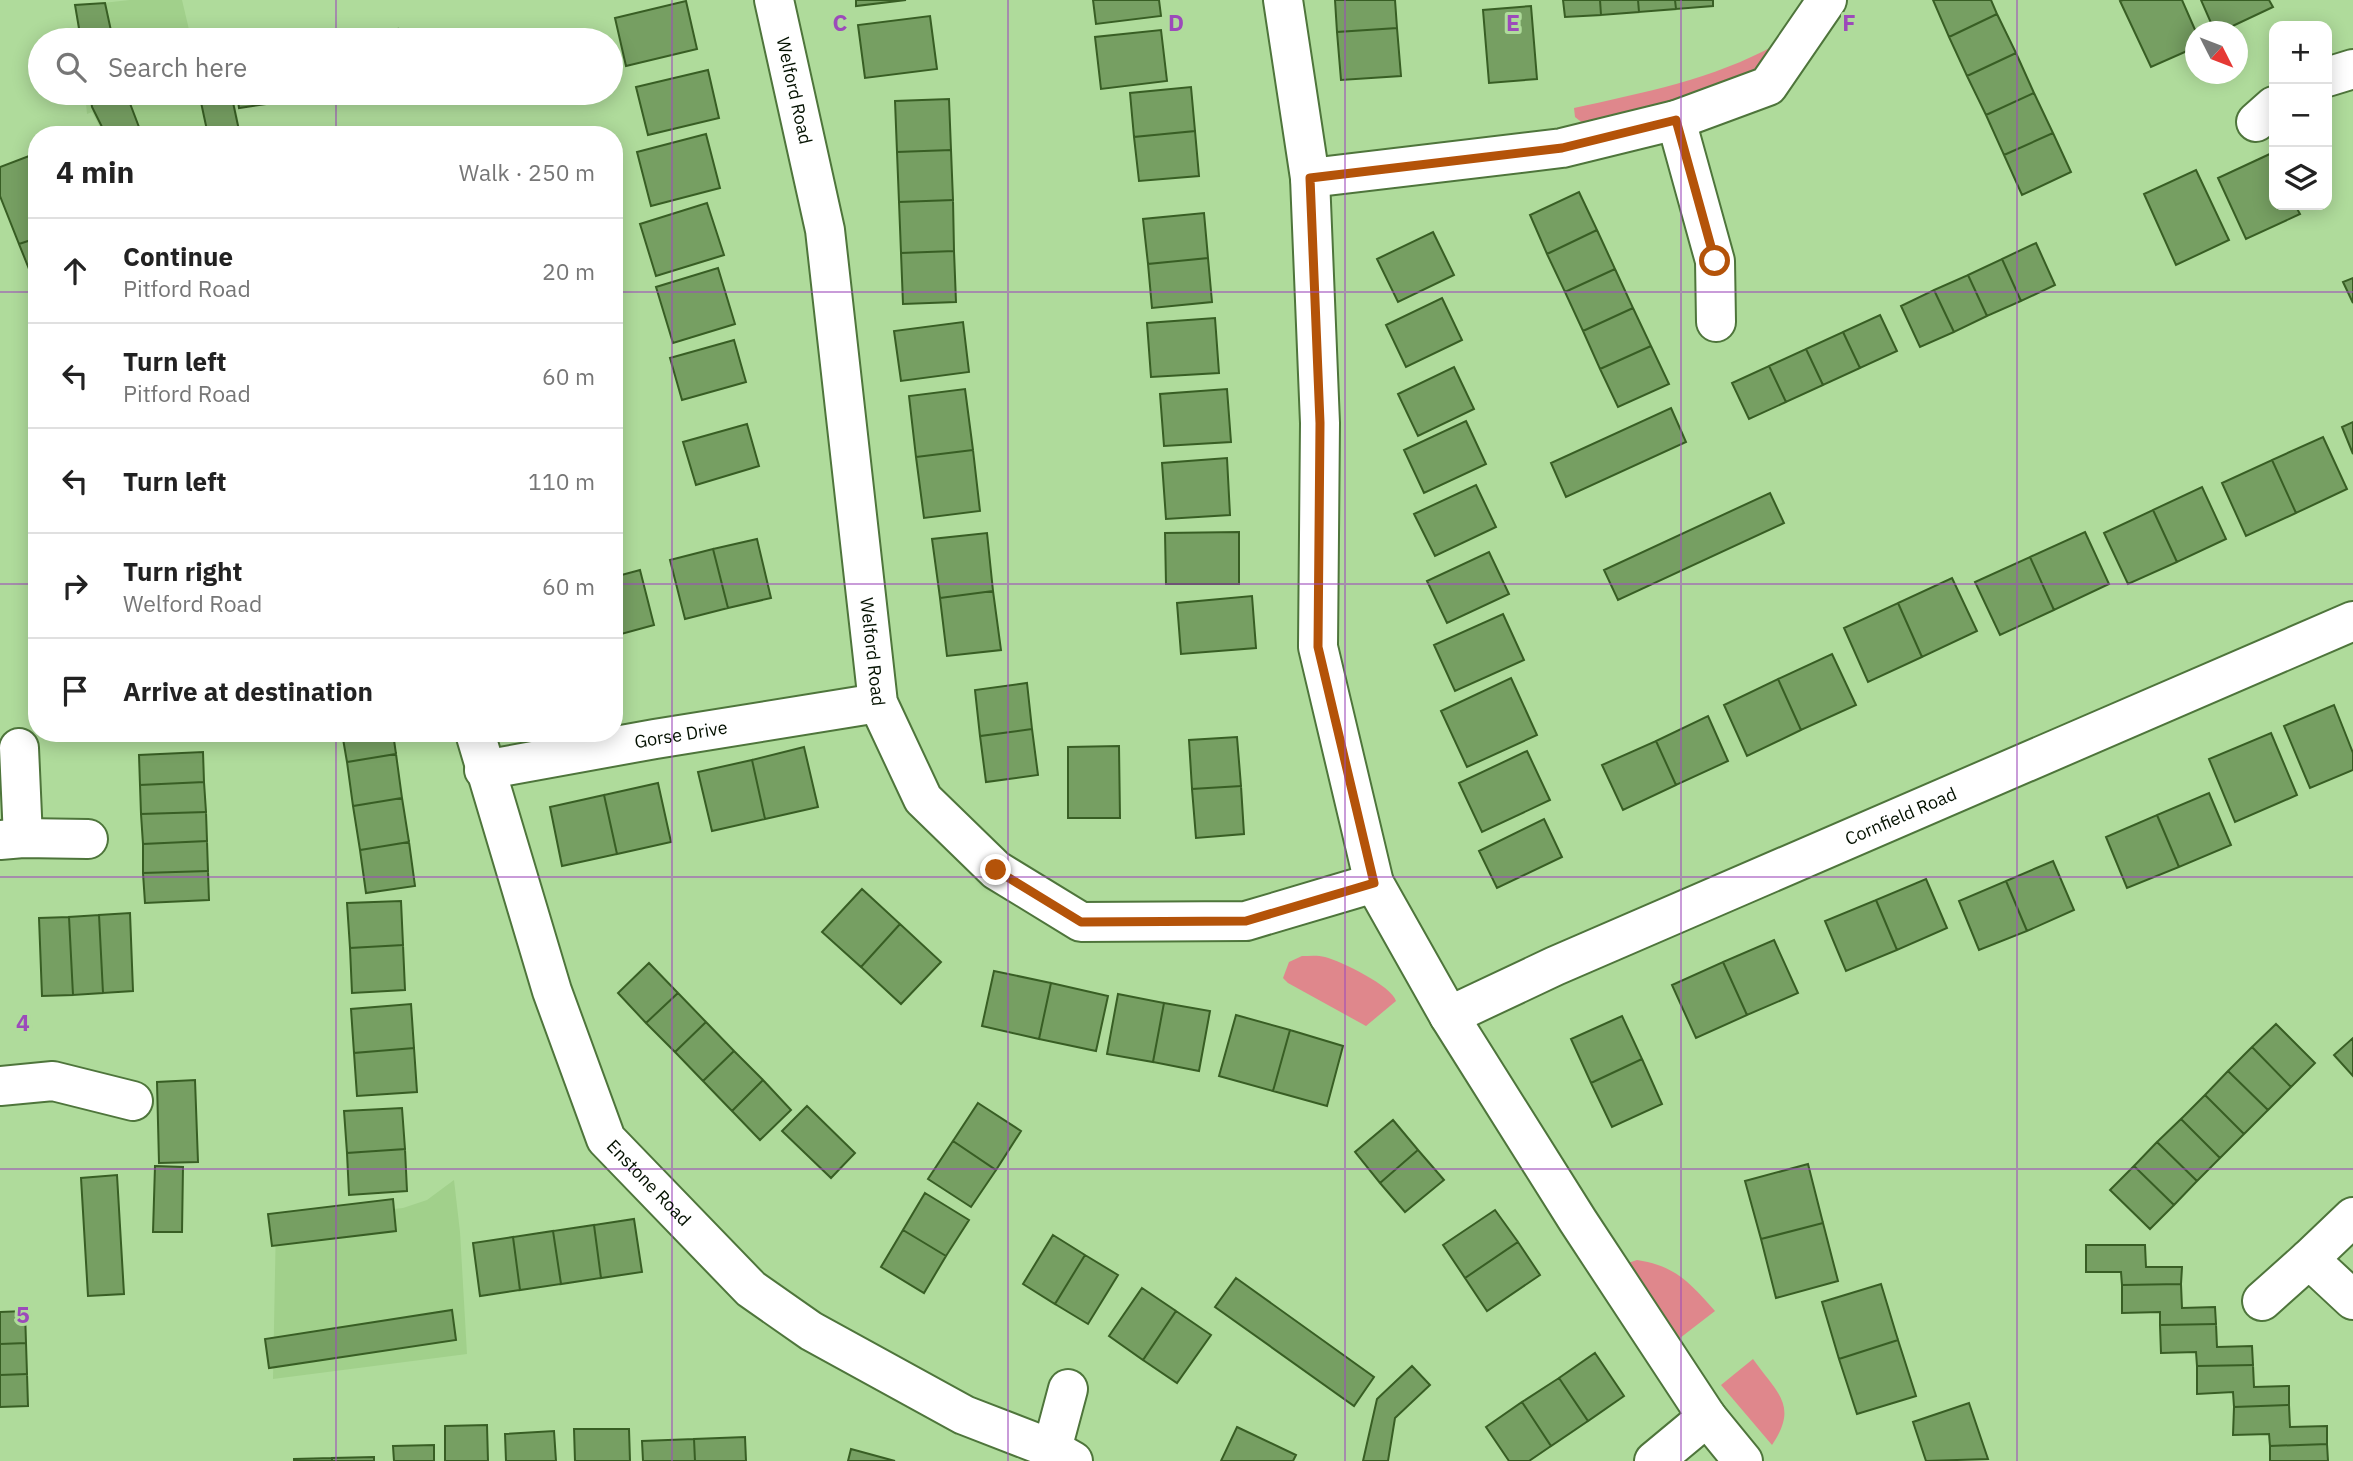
<!DOCTYPE html>
<meta charset="utf-8">
<style>
body{margin:0;font-family:"IBM Plex Sans",sans-serif;background:#f2f2f2;color:#222}
.controls{position:absolute;right:21px;top:21px;display:grid;overflow:hidden;border-radius:14px;box-shadow:0 4px 18px #0003}
.controls button{width:63px;height:63px;display:grid;place-items:center;padding:0;border:0;border-bottom:2px solid #e0e0e0;background:#fff;color:#222;font:35px sans-serif}
.compass{position:absolute;left:2185px;top:21px;width:63px;height:63px;border-radius:50%;background:#fff;box-shadow:0 4px 18px #0003;rotate:132deg}
.stop{position:absolute;width:21px;height:21px;margin:-16px;border:5px solid #b45309;border-radius:50%;background:#fff}
.stop.end{background:#b45309;border-color:#fff;box-shadow:0 2px 7px #0008}
.list{margin:0;padding:0;list-style:none}
h2{display:flex;justify-content:space-between;align-items:center;height:91px;margin:0;padding:0 28px;font-size:30px}
h2 small{font-size:23px;font-weight:400;color:#767676}
.list li{display:grid;grid-template-columns:46px 1fr auto;gap:21px;align-items:center;box-sizing:border-box;height:105px;padding:0 28px;border-top:2px solid #e0e0e0}
.list b{display:block;font-size:26px;white-space:nowrap}
.list p{margin:0;font-size:23px;white-space:nowrap;color:#767676}
.list em{font-size:23px;font-style:normal;color:#767676}
.icon{flex:none;width:38px;height:38px;fill:none;stroke:currentColor;stroke-width:2;stroke-linecap:round;stroke-linejoin:round}
.map{position:relative;flex:none;width:2353px;height:1461px;overflow:hidden}
.search{position:absolute;background:#fff;box-shadow:0 4px 18px #0003;left:28px;top:28px;width:595px;height:77px;display:flex;align-items:center;gap:18px;box-sizing:border-box;padding:0 24px;border-radius:38px;color:#767676;font-size:26px}
.panel{position:absolute;background:#fff;box-shadow:0 4px 18px #0003;left:28px;top:126px;width:595px;height:616px;border-radius:28px}
.map>svg:first-child{display:block}
.built{fill:#a1d08b}
.green{fill:#df878c}
.building{fill:#769f62;stroke:#385e24;stroke-width:2}
.lines{fill:none;stroke-linecap:round;stroke-linejoin:round}
.street-casing{stroke:#4e753b;stroke-width:42}
.street{stroke:#fff;stroke-width:38}
.route{stroke:#b45309;stroke-width:9}
.grid{fill:none;stroke:#9c4aba;stroke-width:2;stroke-opacity:0.55}
.labels{text-anchor:middle;stroke-width:6;stroke-linejoin:round;paint-order:stroke}
.street-label{font-size:18px;fill:#041100;stroke:#afdb9b}
.grid-label{font-size:23px;text-anchor:middle;font-weight:bold;fill:#9c4aba;stroke:#afdb9b;stroke-width:6;stroke-linejoin:round;paint-order:stroke}
</style>
<div class="map">
<svg width="2353" height="1461" viewBox="0 0 2353 1461">
<rect width="100%" height="100%" fill="#afdb9b"/>
<path class="built" d="M130,0H182L191,38L223,37L224,40H79L75,6Z
M85,93H233L241,135H104L92,112L87,114Z
M454,1180L460,1232L467,1354L273,1379L276,1221L403,1208L427,1200Z"/>
<path class="green" d="M1775,45L1759,67L1738,85L1589,128L1575,117L1574,108C1642,93 1714,79 1775,45Z
M1302,956C1309,956 1318,955 1325,957C1341,961 1392,986 1396,1001L1366,1026L1288,983L1283,978L1289,962Z
M1637,1260C1676,1266 1690,1283 1715,1311L1680,1338L1628,1263Z
M1753,1359C1777,1393 1799,1405 1772,1445L1721,1385Z"/>
<path class="building" d="M856,0H906L856,6Z
M1093,0H1159L1161,16L1096,24Z
M1335,0H1395L1397,28L1337,32Z
M1563,0H1600L1601,15L1565,17Z
M1600,0H1638L1639,12L1601,15Z
M1638,0H1675L1676,9L1639,12Z
M1675,0H1713V6L1676,9Z
M1933,0H1991L1997,14L1949,37Z
M2123,0H2182L2196,32V47L2151,67L2120,1Z
M2201,0H2269L2273,7L2220,32H2215Z
M686,1L697,49L626,66L615,18Z
M105,3L113,40H81L75,5Z
M1531,6L1537,79L1489,83L1483,10Z
M1997,14L2016,53L1967,76L1949,37Z
M930,16L937,69L865,78L858,25Z
M1397,28L1401,76L1341,80L1337,32Z
M398,29L400,40H357L356,35Z
M1161,30L1167,81L1101,89L1095,37Z
M218,31L220,40H187L186,35Z
M356,35L357,40H317Z
M2016,53L2034,93L1986,115L1967,76Z
M708,70L719,118L648,135L636,87Z
M1191,87L1195,131L1134,137L1130,93Z
M90,93H126L142,135H106L92,107Z
M199,93H231L240,135H208Z
M237,93H279L281,102L239,108Z
M279,93H321L322,96L281,102Z
M2034,93L2053,133L2004,155L1986,115Z
M949,99L951,150L897,152L895,101Z
M1195,131L1199,176L1139,181L1134,137Z
M2053,133L2071,172L2022,195L2004,155Z
M706,134L720,188L651,206L637,152Z
M951,150L953,200L899,202L897,152Z
M37,153V238L19,244L0,196V167Z
M2272,153L2274,159V205H2295L2300,214L2246,239L2218,178Z
M2196,170L2229,240L2176,265L2144,194Z
M1579,192L1597,230L1547,254L1530,215Z
M953,200L954,251L901,253L899,202Z
M707,203L724,255L656,276L640,224Z
M1204,213L1208,258L1148,264L1143,219Z
M1597,230L1615,269L1565,292L1547,254Z
M1433,232L1454,275L1398,302L1377,259Z
M37,238V289L19,244Z
M2036,243L2055,285L2021,301L2002,259Z
M954,251L956,302L903,304L901,253Z
M1208,258L1212,302L1152,308L1148,264Z
M2002,259L2021,301L1987,316L1968,275Z
M718,268L735,324L673,343L656,287Z
M1615,269L1633,308L1583,331L1565,292Z
M1968,275L1987,316L1954,332L1934,290Z
M2353,278V303L2343,282Z
M1934,290L1954,332L1920,347L1901,306Z
M1442,298L1462,340L1406,367L1386,325Z
M1633,308L1651,346L1600,369L1583,331Z
M1880,315L1897,351L1860,368L1843,332Z
M1215,318L1219,373L1151,377L1147,323Z
M963,322L969,372L901,381L894,331Z
M1843,332L1860,368L1823,385L1806,349Z
M734,340L746,382L682,400L670,358Z
M1651,346L1669,384L1618,407L1600,369Z
M1806,349L1823,385L1786,402L1769,366Z
M1769,366L1786,402L1749,419L1732,383Z
M1454,367L1474,409L1418,436L1398,394Z
M965,389L973,450L916,457L909,396Z
M1227,389L1231,442L1164,446L1160,394Z
M1671,408L1686,442L1566,497L1551,463Z
M1466,421L1486,464L1424,493L1404,450Z
M2353,422V454L2342,427Z
M747,424L759,466L696,485L683,442Z
M2323,437L2347,489L2296,513L2272,460Z
M973,450L980,511L924,518L916,457Z
M1227,458L1230,515L1166,519L1162,463Z
M2272,460L2296,513L2246,536L2222,483Z
M1476,485L1496,527L1435,556L1414,514Z
M2202,487L2226,539L2177,562L2153,510Z
M1770,493L1784,523L1618,600L1604,570Z
M2153,510L2177,562L2128,584L2104,533Z
M1239,532V584H1166L1165,533Z
M2085,532L2109,584L2054,610L2030,557Z
M987,533L993,591L940,598L932,539Z
M757,539L771,598L728,608L713,549Z
M713,549L728,608L685,619L670,560Z
M1489,552L1509,594L1447,623L1427,581Z
M2030,557L2054,610L2000,635L1975,582Z
M640,570L654,625L614,636V577Z
M1952,578L1977,631L1922,657L1898,603Z
M993,591L1001,650L947,656L940,598Z
M1252,596L1256,648L1181,654L1177,603Z
M1898,603L1922,657L1868,682L1844,628Z
M1503,614L1524,660L1455,691L1434,645Z
M1832,654L1856,705L1801,730L1778,679Z
M1511,678L1537,735L1467,767L1441,711Z
M1778,679L1801,730L1747,756L1724,705Z
M1027,683L1032,729L980,736L975,690Z
M2334,705L2353,753V770L2310,788L2284,726Z
M1708,716L1728,761L1676,785L1656,741Z
M1032,729L1038,775L986,782L980,736Z
M342,733H393L396,754L347,762Z
M2271,733L2297,795L2235,822L2209,759Z
M1237,737L1241,786L1192,789L1189,740Z
M1656,741L1676,785L1623,810L1602,765Z
M1119,746L1120,818H1068V747Z
M804,747L818,807L765,819L752,760Z
M1527,751L1550,800L1482,832L1459,783Z
M203,752L204,782L140,785L139,755Z
M396,754L402,798L353,806L347,762Z
M752,760L765,819L712,831L698,772Z
M204,782L206,812L141,814L140,785Z
M658,783L671,842L617,854L604,795Z
M1241,786L1244,834L1196,838L1192,789Z
M2209,793L2231,845L2179,867L2157,815Z
M604,795L617,854L562,866L550,807Z
M402,798L409,842L360,850L353,806Z
M206,812L207,841L143,844L141,814Z
M2157,815L2179,867L2127,888L2106,837Z
M1544,819L1562,857L1497,888L1479,851Z
M207,841L208,871L143,873V844Z
M409,842L415,886L366,893L360,850Z
M2053,861L2074,910L2027,931L2006,881Z
M208,871L209,900L145,903L143,873Z
M1926,879L1947,928L1897,950L1876,900Z
M2006,881L2027,931L1979,950L1959,901Z
M862,889L900,924L861,967L822,932Z
M1876,900L1897,950L1846,971L1825,921Z
M401,901L403,945L350,948L347,903Z
M130,913L133,991L103,993L99,915Z
M99,915L103,993L73,995L69,917Z
M69,917L73,995L42,996L39,918Z
M900,924L941,962L901,1004L861,967Z
M1774,940L1798,993L1747,1015L1723,962Z
M403,945L405,990L352,993L350,948Z
M1723,962L1747,1015L1696,1038L1672,985Z
M649,963L678,993L646,1023L618,993Z
M994,971L1051,983L1039,1039L982,1026Z
M1051,983L1108,996L1096,1051L1039,1039Z
M678,993L706,1022L675,1052L646,1023Z
M1118,994L1164,1003L1153,1062L1107,1054Z
M1164,1003L1210,1011L1199,1071L1153,1062Z
M411,1004L414,1048L354,1053L351,1009Z
M1236,1015L1290,1030L1273,1091L1219,1076Z
M1622,1016L1642,1059L1591,1083L1571,1039Z
M706,1022L734,1051L703,1081L675,1052Z
M2276,1024L2315,1063L2291,1087L2252,1047Z
M1290,1030L1343,1046L1327,1106L1273,1091Z
M2353,1038V1076L2334,1055Z
M2252,1047L2291,1087L2268,1110L2228,1071Z
M414,1048L417,1092L357,1096L354,1053Z
M734,1051L763,1080L732,1111L703,1081Z
M1642,1059L1662,1104L1612,1127L1591,1083Z
M2228,1071L2268,1110L2244,1134L2205,1095Z
M195,1080L198,1162L159,1163L157,1082Z
M763,1080L791,1110L760,1140L732,1111Z
M2205,1095L2244,1134L2220,1158L2181,1119Z
M978,1103L1021,1131L996,1170L953,1141Z
M807,1106L855,1153L831,1178L782,1131Z
M402,1108L405,1149L347,1153L344,1111Z
M2181,1119L2220,1158L2197,1181L2157,1142Z
M1393,1120L1418,1150L1380,1183L1355,1152Z
M953,1141L996,1170L971,1207L928,1179Z
M2157,1142L2197,1181L2174,1205L2134,1166Z
M405,1149L407,1191L349,1195L347,1153Z
M1418,1150L1444,1180L1405,1212L1380,1183Z
M1808,1164L1823,1223L1761,1239L1745,1181Z
M155,1166L183,1167L182,1232H153Z
M2134,1166L2174,1205L2150,1229L2110,1190Z
M117,1175L124,1294L88,1296L81,1178Z
M925,1193L969,1220L946,1256L903,1230Z
M393,1199L396,1231L272,1246L268,1214Z
M1495,1210L1518,1242L1465,1278L1443,1245Z
M634,1219L642,1272L601,1278L594,1225Z
M1823,1223L1838,1281L1776,1298L1761,1239Z
M594,1225L601,1278L561,1284L553,1231Z
M903,1230L946,1256L924,1293L881,1267Z
M553,1231L561,1284L520,1290L513,1237Z
M1053,1235L1085,1255L1055,1304L1023,1284Z
M513,1237L520,1290L480,1296L473,1243Z
M1518,1242L1540,1275L1487,1311L1465,1278Z
M2086,1245H2145L2146,1267H2182L2181,1284L2122,1285L2121,1272H2086Z
M1085,1255L1118,1275L1088,1324L1055,1304Z
M1236,1278L1374,1377L1354,1406L1215,1307Z
M1881,1284L1898,1340L1839,1359L1822,1302Z
M2181,1284L2182,1308L2215,1307L2216,1324L2160,1325V1312L2122,1313V1285Z
M1142,1288L1176,1311L1143,1360L1109,1336Z
M452,1310L456,1340L269,1368L265,1339Z
M25,1311L26,1343L0,1344V1312Z
M1176,1311L1211,1335L1177,1383L1143,1360Z
M2216,1324L2217,1347L2252,1346L2253,1365L2197,1366L2196,1352L2161,1353L2160,1325Z
M1898,1340L1916,1396L1857,1414L1839,1359Z
M26,1343L27,1374L0,1375V1344Z
M1595,1353L1624,1396L1588,1421L1559,1378Z
M2253,1365L2254,1387L2289,1386V1405L2234,1407L2233,1392L2197,1394V1366Z
M1412,1366L1430,1385L1395,1418L1388,1461H1363L1377,1399Z
M27,1374L28,1406L0,1407V1375Z
M1559,1378L1588,1421L1551,1446L1522,1402Z
M1522,1402L1551,1446L1529,1461H1509L1486,1427Z
M1969,1403L1988,1459L1926,1461L1913,1422Z
M2289,1405L2290,1427L2327,1426V1444L2270,1446L2269,1434L2233,1435L2234,1407Z
M487,1425L488,1461H445V1426Z
M1237,1427L1296,1455L1293,1461H1221Z
M574,1429H629L630,1461H575Z
M554,1431L556,1461H506L505,1434Z
M745,1437L746,1461H695L694,1439Z
M694,1439L695,1461H643L642,1441Z
M2327,1444L2328,1461H2270V1446Z
M434,1445V1461H394L393,1446Z
M851,1449L895,1461H848Z
M374,1457V1461H332V1458Z
M332,1458V1461H294V1459Z"/>
<g class="lines">
<g class="street-casing">
<g id="street">
<path id="s1" d="M774,0L825,230L878,703L923,799L996,870L1081,922L1246,921L1374,883"/>
<path d="M1283,0L1310,178L1320,423L1318,647L1374,883L1449,1016L1578,1221L1707,1417L1743,1461"/>
<path d="M2327,77L2353,69"/>
<path d="M1676,120L1715,261L1716,322"/>
<path d="M2256,122L2274,106"/>
<path d="M1310,178L1562,148L1676,120L1768,86L1827,0"/>
<path id="s2" d="M475,733L552,991L606,1139L751,1289L811,1331L964,1415L1052,1449L1073,1461"/>
<path d="M19,748L23,838"/>
<path id="s3" d="M484,770L655,739L878,703"/>
<path d="M0,840L23,838L88,839"/>
<path id="s4" d="M1449,1016L1555,966L2353,621"/>
<path d="M0,1086L53,1081L133,1101"/>
<path d="M2309,1259L2353,1217"/>
<path d="M2262,1301L2309,1259L2353,1300"/>
<path d="M1052,1449L1068,1389"/>
<path d="M1654,1461L1707,1417"/>
</g>
</g>
<use href="#street" class="street"/>
</g>
<g class="lines">
<path class="route" d="M996,870L1081,922L1246,921L1374,883L1318,647L1320,423L1310,178L1562,148L1676,120L1715,261"/>
</g>
<path class="grid" d="M336,0V40M672,0V1461M1008,0V1461M1345,0V1461M1681,0V1461M2017,0V1461M336,93V135M0,292H37M614,292H2353M0,584H37M614,584H2353M336,733V1461M0,877H2353M0,1169H2353"/>
<g class="labels">
<g class="street-label">
<text dy="6" stroke="none"><textPath href="#s1" startOffset="93">Welford Road</textPath></text>
<text dy="6" stroke="none"><textPath href="#s1" startOffset="660">Welford Road</textPath></text>
<text dy="6" stroke="none"><textPath href="#s3" startOffset="200">Gorse Drive</textPath></text>
<text dy="6" stroke="none"><textPath href="#s4" startOffset="494">Cornfield Road</textPath></text>
<text dy="6" stroke="none"><textPath href="#s2" startOffset="488">Enstone Road</textPath></text>
</g>
</g>
<g class="grid-label">
<text x="840" y="31">C</text>
<text x="1176" y="31">D</text>
<text x="1513" y="31">E</text>
<text x="1849" y="31">F</text>
<text x="23" y="1031">4</text>
<text x="23" y="1323">5</text>
</g>
</svg>
<div class="controls">
<button>+</button>
<button>−</button>
<button><svg class="icon" aria-label="layers" viewBox="0 0 24 24"><path d="M12 4l9 5-9 5-9-5zM3 14l9 5 9-5"/></svg></button>
</div>
<svg class="compass" viewBox="-18 -18 36 36"><path d="M0-13l5 13h-10z" fill="#e53935"/><path d="M0 13l5-13h-10z" fill="#767676"/></svg>
<div class="stop" style="left:1715px;top:261px"></div>
<div class="stop end" style="left:996px;top:870px"></div>
<div class="search"><svg class="icon" aria-label="search" viewBox="0 0 24 24"><circle cx="10" cy="10" r="6"/><path d="M15 15l6 6"/></svg>Search here</div>
<section class="panel">
<h2>4 min<small>Walk · 250 m</small></h2>
<ul class="list">
<li><svg class="icon" aria-label="ahead" viewBox="0 0 24 24"><path d="M12 20V5M6 11l6-6 6 6"/></svg><div><b>Continue</b><p>Pitford Road</p></div><em>20 m</em></li>
<li><svg class="icon" aria-label="left" viewBox="0 0 24 24"><path d="M17 20v-9H6M10 6l-5 5 5 5"/></svg><div><b>Turn left</b><p>Pitford Road</p></div><em>60 m</em></li>
<li><svg class="icon" aria-label="left" viewBox="0 0 24 24"><path d="M17 20v-9H6M10 6l-5 5 5 5"/></svg><div><b>Turn left</b></div><em>110 m</em></li>
<li><svg class="icon" aria-label="right" viewBox="0 0 24 24"><path d="M7 20v-9h11M14 6l5 5-5 5"/></svg><div><b>Turn right</b><p>Welford Road</p></div><em>60 m</em></li>
<li><svg class="icon" aria-label="arrive" viewBox="0 0 24 24"><path d="M6 21V4h12l-3 4 3 4H6"/></svg><div><b>Arrive at destination</b></div></li>
</ul>
</section>
</div>
